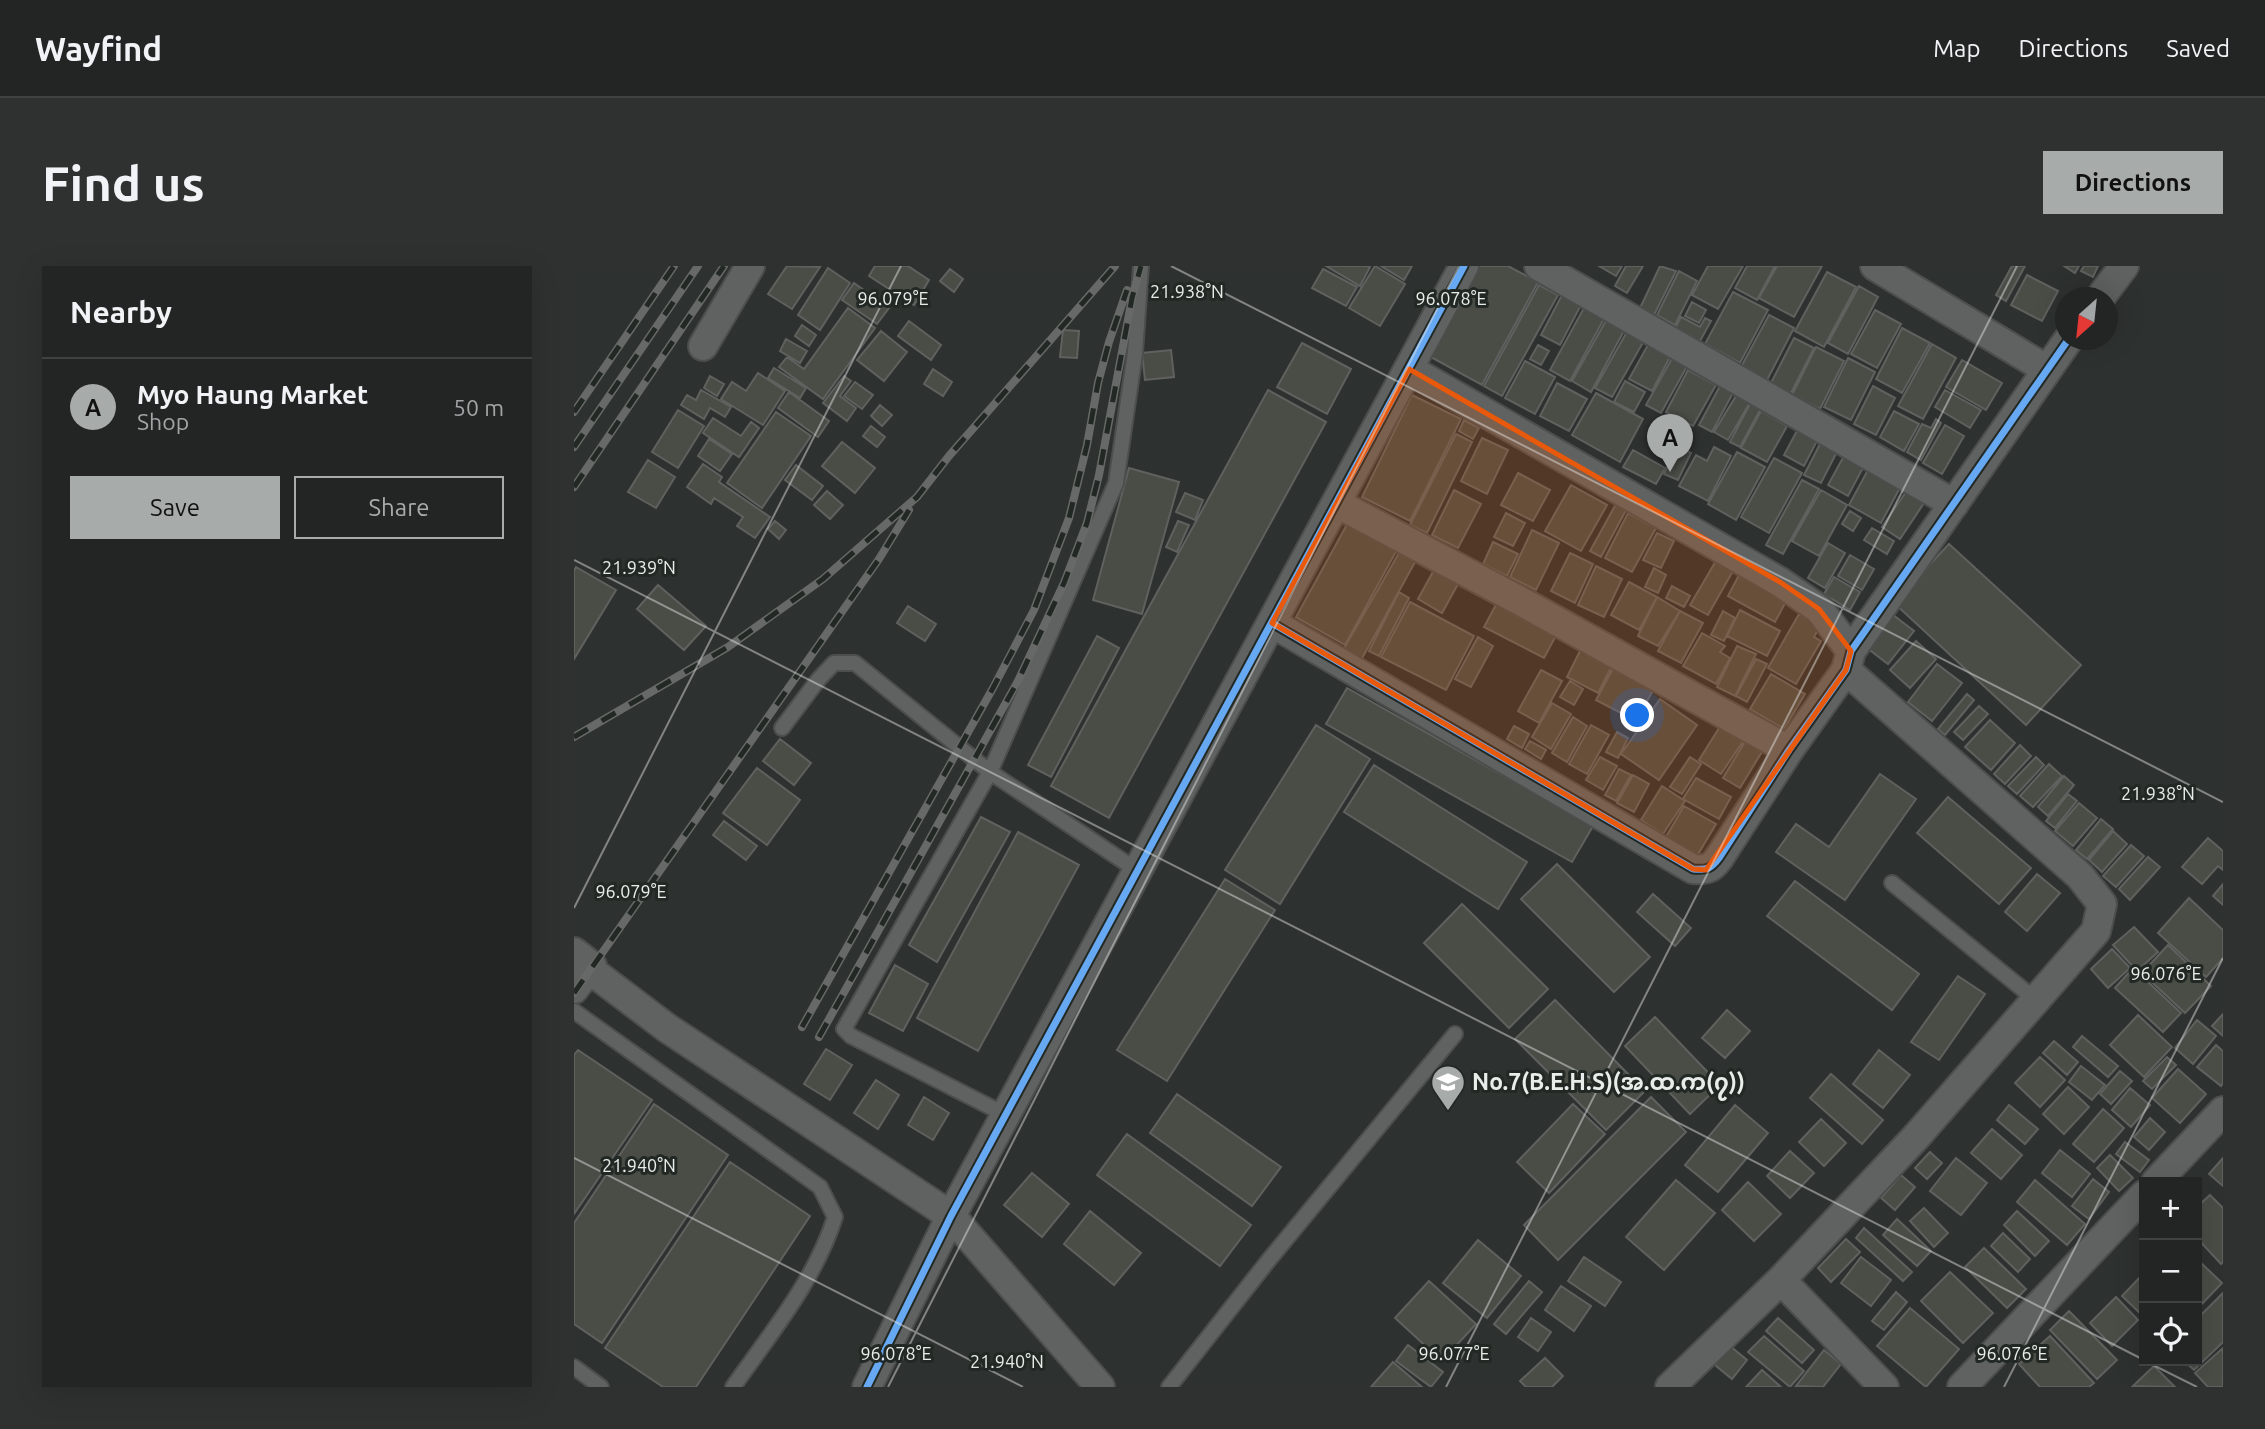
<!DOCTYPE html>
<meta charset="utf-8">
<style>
body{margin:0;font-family:Ubuntu,"Noto Sans Myanmar",sans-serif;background:#2e3130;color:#f1f3f6}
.controls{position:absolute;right:21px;bottom:21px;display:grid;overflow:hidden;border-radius:0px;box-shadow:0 7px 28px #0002}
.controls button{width:63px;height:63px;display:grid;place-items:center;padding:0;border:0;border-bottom:2px solid #3f4241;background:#222523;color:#f1f3f6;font:35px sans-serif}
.compass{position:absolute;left:1481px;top:21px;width:63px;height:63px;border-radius:50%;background:#222523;box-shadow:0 7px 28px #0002;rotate:207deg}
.you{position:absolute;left:1064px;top:450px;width:24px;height:24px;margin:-18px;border:5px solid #fff;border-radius:50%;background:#1a73e8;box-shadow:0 0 0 10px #1a73e833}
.badge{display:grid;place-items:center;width:46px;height:46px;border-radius:50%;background:#a7aba9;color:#111;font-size:23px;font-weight:700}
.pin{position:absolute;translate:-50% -58px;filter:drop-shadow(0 2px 4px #0008)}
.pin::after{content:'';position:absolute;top:37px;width:24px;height:21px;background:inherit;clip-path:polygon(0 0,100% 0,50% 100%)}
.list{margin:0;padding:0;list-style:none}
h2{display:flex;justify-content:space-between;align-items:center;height:91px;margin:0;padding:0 28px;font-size:30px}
h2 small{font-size:23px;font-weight:400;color:#a2a5a6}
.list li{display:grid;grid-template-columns:46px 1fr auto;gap:21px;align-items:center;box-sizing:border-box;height:98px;padding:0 28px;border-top:2px solid #3f4241}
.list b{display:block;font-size:26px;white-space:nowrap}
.list p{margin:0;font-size:23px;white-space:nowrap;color:#a2a5a6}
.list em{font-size:23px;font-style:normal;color:#a2a5a6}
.actions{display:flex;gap:14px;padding:21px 28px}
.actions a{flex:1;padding:16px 0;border:2px solid #a7aba9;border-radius:0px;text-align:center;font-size:24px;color:#a7aba9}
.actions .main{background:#a7aba9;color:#111}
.icon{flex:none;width:38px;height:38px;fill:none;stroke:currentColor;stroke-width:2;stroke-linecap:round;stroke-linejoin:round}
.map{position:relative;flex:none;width:1649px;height:1121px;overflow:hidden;border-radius:0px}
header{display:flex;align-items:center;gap:42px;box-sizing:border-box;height:98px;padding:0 35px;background:#222523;border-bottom:2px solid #3f4241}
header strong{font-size:33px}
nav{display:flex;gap:38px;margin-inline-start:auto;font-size:24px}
.intro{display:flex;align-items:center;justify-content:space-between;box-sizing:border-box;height:168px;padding:0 42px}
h1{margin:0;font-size:49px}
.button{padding:18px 32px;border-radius:0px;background:#a7aba9;color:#111;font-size:24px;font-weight:700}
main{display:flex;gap:42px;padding:0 42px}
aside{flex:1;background:#222523;border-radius:0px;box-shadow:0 7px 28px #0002}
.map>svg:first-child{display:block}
.building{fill:#494d46;stroke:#5f615f;stroke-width:2}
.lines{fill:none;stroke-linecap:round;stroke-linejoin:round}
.lane-casing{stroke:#4c4e4d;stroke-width:18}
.street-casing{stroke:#4c4e4d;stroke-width:32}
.lane{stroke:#5f6261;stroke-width:14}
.street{stroke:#5f6261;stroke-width:28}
.rail-casing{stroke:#676968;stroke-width:8}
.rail{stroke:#222824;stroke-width:5;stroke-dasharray:16;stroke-linecap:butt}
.cycleway-casing{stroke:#222824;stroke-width:11}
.cycleway{stroke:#66a8f1;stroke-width:7}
.marked{fill:#e8590c;fill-opacity:0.2;stroke:#e8590c;stroke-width:5;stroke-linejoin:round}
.ticks{fill:none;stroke:#e8ecea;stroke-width:2;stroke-opacity:0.45}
.labels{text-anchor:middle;stroke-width:6;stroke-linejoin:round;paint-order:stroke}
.poi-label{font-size:23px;font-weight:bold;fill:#e8ecea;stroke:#222824;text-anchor:start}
.ticks-label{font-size:18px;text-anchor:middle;fill:#e8ecea;stroke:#222824;stroke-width:6;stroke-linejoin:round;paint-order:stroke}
</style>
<header>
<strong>Wayfind</strong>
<nav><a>Map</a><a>Directions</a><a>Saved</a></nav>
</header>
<div class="intro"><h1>Find us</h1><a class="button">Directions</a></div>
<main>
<aside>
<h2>Nearby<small></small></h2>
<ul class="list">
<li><span class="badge">A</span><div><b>Myo Haung Market</b><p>Shop</p></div><em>50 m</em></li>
</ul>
<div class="actions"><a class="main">Save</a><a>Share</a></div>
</aside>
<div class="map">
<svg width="1649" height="1121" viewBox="0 0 1649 1121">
<rect width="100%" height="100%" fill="#2d312f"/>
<path class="building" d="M213,0L246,1L218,43L194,28Z
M301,0H334L355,14L340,39L295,10Z
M752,0H793L796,1L786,20Z
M801,0L831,18L806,60L775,42Z
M807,0H838L830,14Z
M904,0H934L964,16L908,119L855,90Z
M1025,0H1048L1042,10Z
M1052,0H1069L1053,27L1041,20Z
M1086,0L1102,5L1080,49L1066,42Z
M1134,0H1169L1144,43L1118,29Z
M1173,0H1201L1183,34L1161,22Z
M1203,0H1248L1220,51L1185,32Z
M1438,0H1451L1432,35L1422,29Z
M1490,0H1505L1501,7Z
M1510,0H1524L1519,11L1507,5Z
M254,2L276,17L246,64L224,49Z
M376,3L389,13L380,26L366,15Z
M749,3L783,21L772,40L738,22Z
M1105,5L1123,15L1101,59L1083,49Z
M1253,6L1282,21L1250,81L1221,65Z
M1453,9L1484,25L1468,55L1437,39Z
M280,17L315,42L303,58L268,34Z
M965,19L984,29L928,130L910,120Z
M1285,20L1304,31L1274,88L1254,77Z
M1159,26L1194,44L1166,97L1131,78Z
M989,27L1008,37L986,79L967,69Z
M1118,36L1132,44L1125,57L1111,50Z
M1011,40L1031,51L996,115L976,104Z
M274,42L301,62L249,133L205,101L213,91L230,103Z
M1301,44L1327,58L1303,102L1277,88Z
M1195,49L1220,62L1193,114L1167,101Z
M1034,51L1052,61L1017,126L998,115Z
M1107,51L1126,61L1131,52L1137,55L1125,77L1100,64Z
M335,55L367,79L357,94L324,70Z
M228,59L242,69L235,80L221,70Z
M1328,62L1356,77L1328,127L1302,113Z
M489,64L505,65L503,92L486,91Z
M1054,64L1071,73L1038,131L1021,122Z
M307,65L333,86L310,115L283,94Z
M1220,72L1240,82L1217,127L1197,117Z
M212,73L233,85L226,97L206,85Z
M728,77L777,103L753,148L703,121Z
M1075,77L1097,89L1078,125L1055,113Z
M1358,78L1382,92L1349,153L1324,140Z
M964,79L975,85L967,99L956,93Z
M1242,81L1270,95L1246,143L1218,129Z
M597,84L600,111L571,114L568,87Z
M1101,87L1116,95L1087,147L1072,139Z
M1274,92L1301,106L1277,154L1250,141Z
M1388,94L1428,117L1412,144L1372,121Z
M951,95L981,111L961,148L931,132Z
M200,102L232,122L226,132L194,112Z
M359,103L378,116L369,130L350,118Z
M1114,104L1142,119L1119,160L1092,146Z
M184,107L211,125L189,159L147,133L158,116L172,125Z
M136,110L150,118L143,130L130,122Z
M270,110L277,115L266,130L282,142L273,155L249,137Z
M1051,115L1071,126L1060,146L1040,136Z
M281,116L299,129L288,143L270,130Z
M983,117L1013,133L995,165L966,150Z
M1147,118L1160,125L1138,166L1125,159Z
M1299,120L1321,132L1302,169L1280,158Z
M127,124L157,141L151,151L136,142L130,153L107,139L113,129L122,134Z
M694,124L752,156L535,552L477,520Z
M1371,124L1407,144L1396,162L1361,141Z
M1165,125L1178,133L1154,174L1140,166Z
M215,126L255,155L244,171L204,142Z
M1022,127L1069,153L1046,196L998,169Z
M838,129L887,153L836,255L788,231Z
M1176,138L1186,144L1166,181L1156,176Z
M306,139L318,149L308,160L297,150Z
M104,144L130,160L104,202L78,186Z
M1187,145L1213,160L1193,196L1167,182Z
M1320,145L1345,158L1330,185L1306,171Z
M202,146L237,170L188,242L153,217Z
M139,152L167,170L177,156L185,162L165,191L129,167Z
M1362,153L1367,157L1347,194L1333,186L1348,158L1357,162Z
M890,154L905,162L899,173L885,165Z
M1226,159L1246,169L1230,200L1210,189Z
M1371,159L1390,170L1368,208L1349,197Z
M297,160L311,171L303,181L289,170Z
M882,168L898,176L853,267L836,259Z
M908,172L934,184L913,228L887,215Z
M135,173L158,188L146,205L124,190Z
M1248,174L1265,182L1247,217L1230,209Z
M268,176L301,202L281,227L248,200Z
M1104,180L1117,187L1104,214L1090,208Z
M1140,181L1157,190L1134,235L1105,220L1122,189L1133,195Z
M1059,184L1091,202L1082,218L1049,201Z
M1163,186L1191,201L1162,254L1134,238Z
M1271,188L1291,198L1274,230L1254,219Z
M1200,192L1228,207L1195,267L1167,251Z
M74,194L101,211L82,242L54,226Z
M129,198L148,211L145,216L196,251L181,272L163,260L169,251L140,232L137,238L113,221Z
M222,199L249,220L238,234L211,214Z
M1296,200L1328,218L1307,257L1275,239Z
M555,202L605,216L568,348L519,334Z
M944,207L976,224L959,255L927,239Z
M1228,214L1245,223L1209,288L1192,279Z
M997,219L1033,239L1007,285L971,265Z
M1334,223L1352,234L1326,273L1308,261Z
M880,224L907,238L884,282L858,269Z
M1247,224L1273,239L1245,290L1218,275Z
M253,225L269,239L256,253L240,239Z
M611,227L629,234L621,254L602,246Z
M1042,238L1052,244L1027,291L1016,285Z
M1276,245L1287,252L1279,265L1268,258Z
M932,247L951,257L939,280L920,271Z
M1054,247L1082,262L1058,306L1031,292Z
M776,253L825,280L771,379L722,351Z
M201,255L212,264L205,273L194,263Z
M604,255L615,259L603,286L592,281Z
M1298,262L1320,275L1313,288L1290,274Z
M958,264L985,277L962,324L936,311Z
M1083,267L1100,275L1087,302L1069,294Z
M919,276L944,288L933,310L909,298Z
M1254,277L1271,287L1251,322L1234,312Z
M1375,278L1507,399L1452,459L1320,337Z
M829,280L845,289L786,396L768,386Z
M996,287L1019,298L1001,337L977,325Z
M1276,289L1300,303L1288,324L1264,310Z
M1143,293L1160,303L1134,349L1116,339Z
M1022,300L1048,313L1030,351L1004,339Z
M2,301L42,324L0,393V305Z
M1080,302L1092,309L1084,327L1071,321Z
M860,304L884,318L868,347L844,333Z
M1167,305L1215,330L1201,356L1154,330Z
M1260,311L1286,326L1276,344L1250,328Z
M1055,316L1083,331L1065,364L1037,349Z
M84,319L132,360L110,384L63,343Z
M1098,320L1116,330L1110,341L1092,332Z
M825,326L835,332L805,390L795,385Z
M1083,331L1106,345L1084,380L1064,370Z
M925,333L985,364L970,392L910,361Z
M836,336L900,370L872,424L807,391Z
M334,340L362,358L351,375L323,357Z
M1310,342L1340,365L1314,398L1284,375Z
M1166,344L1206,365L1193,390L1153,370Z
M1106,345L1129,357L1107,397L1084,385Z
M1149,345L1161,352L1150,375L1137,369Z
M1225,348L1246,360L1240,371L1247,375L1222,418L1194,402Z
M1128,367L1151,380L1146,386L1156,392L1142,418L1109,400Z
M523,370L545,382L477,511L454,499Z
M904,371L919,380L897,421L881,413Z
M1342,375L1362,393L1336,422L1316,404Z
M1009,379L1040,396L1024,427L993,411Z
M1163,380L1182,388L1161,430L1143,421Z
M1182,393L1193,398L1173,436L1162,430Z
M1042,397L1082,419L1062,455L1022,434Z
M1363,398L1388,417L1358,455L1334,436Z
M967,404L988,415L965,457L944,445Z
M1197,408L1231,428L1210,463L1176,443Z
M996,415L1009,423L1000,439L986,431Z
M773,422L1019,560L998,596L752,458Z
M1393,428L1400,434L1371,469L1364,463Z
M1086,433L1123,459L1085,514L1047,488Z
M978,437L997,448L977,483L958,471Z
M1405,440L1414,448L1389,474L1380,466Z
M999,451L1013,460L993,496L978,487Z
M1416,454L1441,477L1417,504L1391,481Z
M742,459L796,493L706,638L651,604Z
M1017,459L1035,469L1013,508L995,498Z
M1147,459L1170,474L1147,508L1125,494Z
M940,460L955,468L948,482L933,473Z
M1043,466L1054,472L1044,492L1032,486Z
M206,473L237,497L220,519L189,495Z
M1172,474L1189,484L1166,522L1149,512Z
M956,475L972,484L967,493L951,483Z
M1446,479L1457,490L1431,518L1420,508Z
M1026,491L1043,500L1029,524L1012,514Z
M1116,491L1127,498L1108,528L1096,521Z
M1462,491L1470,499L1443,528L1434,520Z
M1475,498L1488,510L1459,541L1446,530Z
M800,499L953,596L924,643L770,546Z
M183,502L226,534L193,579L149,547Z
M1045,503L1057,509L1042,535L1031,529Z
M1306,508L1342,533L1271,634L1202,586L1222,558L1255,581Z
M1059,509L1075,518L1060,546L1043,537Z
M1490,510L1500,519L1474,550L1464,541Z
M1122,512L1157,531L1145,553L1109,533Z
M1088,520L1111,535L1089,568L1067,554Z
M1494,528L1503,535L1481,562L1472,555Z
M1374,531L1457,602L1425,638L1343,567Z
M1505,537L1523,552L1499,580L1481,565Z
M1110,540L1142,558L1123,590L1092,571Z
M407,551L436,566L363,696L335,679Z
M1527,553L1539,563L1513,593L1502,584Z
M150,555L183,580L172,594L139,569Z
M1539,565L1553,578L1528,606L1515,594Z
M444,566L505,599L404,785L343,752Z
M1634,572L1649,585V604L1644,600L1628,618L1608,601Z
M1557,579L1570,590L1542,621L1529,610Z
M1574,591L1586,601L1556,634L1545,623Z
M983,598L1076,691L1040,726L947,633Z
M1463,608L1486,627L1453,665L1431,646Z
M651,613L701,644L593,815L543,784Z
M1221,615L1345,708L1318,744L1193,650Z
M1649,618V639L1639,630Z
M1079,628L1117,662L1101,680L1063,646Z
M1615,632L1649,664V692L1632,711L1584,667Z
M888,638L974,723L935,762L850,677Z
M1560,661L1584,686L1563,705L1539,679Z
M1594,679L1637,720L1611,747L1568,707Z
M1538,683L1556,702L1534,722L1517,703Z
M321,699L354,718L329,765L295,747Z
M1559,702L1607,747L1589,766L1541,722Z
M1384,710L1411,728L1365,794L1337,776Z
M981,734L1071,825L1032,864L941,773Z
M1153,744L1176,765L1151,792L1128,772Z
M1649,748V770L1638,760Z
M1564,749L1598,781L1570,811L1536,779Z
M1081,751L1146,819L1116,848L1051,780Z
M1623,754L1642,770L1619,798L1601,782Z
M1508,770L1544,800L1534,811L1499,781Z
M1480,775L1504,796L1493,809L1469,787Z
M1642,779L1649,785V817L1647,820L1623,801Z
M252,783L278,799L256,834L230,818Z
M4,784L78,834L0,948V789Z
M1305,784L1336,809L1309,842L1279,818Z
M1466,791L1491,814L1466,841L1441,817Z
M1593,791L1602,799L1578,823L1569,815Z
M1507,800L1531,819L1518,834L1495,816Z
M1604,803L1632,828L1606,857L1578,832Z
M1546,805L1558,815L1537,838L1526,828Z
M1257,808L1309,854L1288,878L1236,832Z
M302,814L325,829L304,863L280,847Z
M1494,821L1515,841L1490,868L1469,848Z
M1556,822L1576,839L1557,861L1538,844Z
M603,828L707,901L678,940L576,867Z
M350,831L375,847L359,874L334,859Z
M1077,831L1112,866L984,994L950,959Z
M80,838L154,889L28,1077L0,1058V957Z
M999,838L1031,868L975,927L943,896Z
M1161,839L1194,867L1144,926L1111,899Z
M1435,839L1464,863L1451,878L1423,854Z
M1529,843L1550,862L1520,896L1499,878Z
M1576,852L1591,866L1575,884L1560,871Z
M1247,853L1272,877L1250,900L1225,876Z
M1418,863L1448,889L1427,913L1397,887Z
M553,868L677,959L646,1000L523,909Z
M1551,876L1575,894L1566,906L1542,888Z
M1486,884L1516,908L1498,931L1468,907Z
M1216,885L1240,907L1216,932L1193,910Z
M1356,886L1368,897L1353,913L1341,902Z
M1536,889L1559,912L1545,925L1523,902Z
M1382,892L1413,917L1387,949L1356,925Z
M1649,892V920L1635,908Z
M156,896L236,950L122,1121H89L31,1082Z
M458,907L495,938L468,971L430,939Z
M1327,909L1341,921L1321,944L1307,932Z
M1519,913L1535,926L1515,953L1498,940Z
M1102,914L1141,947L1090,1004L1052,971Z
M1461,914L1511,958L1493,979L1443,936Z
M1174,916L1207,948L1180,975L1148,944Z
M1636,929L1649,942V996L1647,998L1623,972V941Z
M1350,942L1374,967L1360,981L1336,955Z
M516,945L567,987L540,1019L490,978Z
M1443,945L1475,975L1461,990L1430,959Z
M1323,953L1357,985L1343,1000L1309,969Z
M1290,962L1338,1006L1329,1015L1282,972Z
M1429,967L1456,993L1444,1006L1417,980Z
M1272,973L1286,986L1257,1016L1244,1002Z
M904,974L947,1010L913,1052L869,1017Z
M1410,982L1452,1023L1433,1042L1391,1001Z
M1010,991L1047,1016L1031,1040L994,1015Z
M1287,991L1317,1014L1297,1040L1267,1017Z
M1623,993L1648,1017L1623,1043Z
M1376,1006L1419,1047L1389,1077L1347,1035Z
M1570,1007V1051L1548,1030Z
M855,1015L902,1058L868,1095L821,1052Z
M955,1015L968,1026L932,1068L920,1058Z
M987,1020L1017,1040L1000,1065L971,1044Z
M1322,1026L1333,1036L1310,1064L1298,1055Z
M1649,1027V1076L1620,1104L1610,1095H1623V1053Z
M1542,1031L1564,1054L1538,1080L1516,1057Z
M1336,1042L1385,1083L1352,1121L1303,1080Z
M1495,1045L1543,1094L1523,1113L1476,1064Z
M957,1052L977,1066L964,1085L944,1071Z
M1204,1052L1240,1084L1228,1097L1192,1065Z
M1190,1070L1230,1105L1216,1121L1174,1086Z
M1476,1070L1520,1117L1515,1121H1466L1445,1098Z
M834,1079L869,1106L857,1121L822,1095Z
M1156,1080L1173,1094L1158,1113L1141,1099Z
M1649,1082V1121H1634L1621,1107Z
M1250,1084L1267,1098L1249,1121L1222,1120Z
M971,1092L989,1110L978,1121H952L946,1115Z
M819,1096L848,1121H797Z
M1580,1100L1601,1121L1559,1120Z
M1188,1104L1207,1121H1172Z"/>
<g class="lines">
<g class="lane-casing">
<path id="lane" d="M208,462L244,414L260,397H281L416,506L270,763L277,770L432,849
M564,605L416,506L542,217L561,87L567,0
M1318,617L1462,734
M0,745L246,921L261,951C241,1014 197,1067 159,1121
M0,1101L27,1121
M595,1121L694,995L881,768"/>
</g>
<g class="street-casing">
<path id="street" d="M965,0L1380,238
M1301,0L1472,103
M1526,32L1550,0
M129,80L176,0
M835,103L1206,316L1245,343L1277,385
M762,237L950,337L1215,484
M698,357L1119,603C1133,604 1137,603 1145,592L1215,484L1272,404L1277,385L1494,74
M0,686L18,700L15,703L93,762L377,950L526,1121
M0,723L15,703
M1582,916L1649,845
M1207,1014L1310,1121
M293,1121L377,950L890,0
M1096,1121L1207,1014L1342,871L1522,665L1528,638L1506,610L1272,404
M1388,1121L1570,929"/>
</g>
<use href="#lane" class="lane"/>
<use href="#street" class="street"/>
<g class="rail-casing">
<path id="rail" d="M0,146L100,0
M0,181L124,0
M0,221L150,0
M0,471L154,381L249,313L343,231L375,190L541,0
M0,727L305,293L335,244
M228,761L419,422L460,344L495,252L513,179L524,117L535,76L553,24
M245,771L444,415L490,317L513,257L525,209L558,32L567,0"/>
</g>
<use href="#rail" class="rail"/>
<g class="cycleway-casing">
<path id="cycleway" d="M698,357L1119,603C1133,604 1137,603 1145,592L1215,484L1272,404L1277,385L1494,74
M293,1121L377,950L890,0"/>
</g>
<use href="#cycleway" class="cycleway"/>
</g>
<path class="marked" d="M835,103L1206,316L1245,343L1277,385L1272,404L1132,604L1119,603L698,357Z"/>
<path class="ticks" d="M597,0L1649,536M0,294L1570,1094M0,642L327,0M0,892L449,1121M1571,1095L1623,1121M314,1121L885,0M872,1121L1443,0M1430,1121L1649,692"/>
<defs>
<g id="school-pin" transform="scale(1.75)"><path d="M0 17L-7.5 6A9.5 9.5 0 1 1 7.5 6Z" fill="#a7aba9" stroke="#222824"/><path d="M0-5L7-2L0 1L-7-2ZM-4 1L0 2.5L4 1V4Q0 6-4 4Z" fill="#fff"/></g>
</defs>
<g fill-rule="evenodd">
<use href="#school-pin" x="874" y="816"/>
</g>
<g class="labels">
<g class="poi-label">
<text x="898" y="824">No.7(B.E.H.S)(အ.ထ.က(၇))</text>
</g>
</g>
<g class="ticks-label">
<text x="613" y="32">21.938°N</text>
<text x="319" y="39">96.079°E</text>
<text x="877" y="39">96.078°E</text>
<text x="65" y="308">21.939°N</text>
<text x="1584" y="534">21.938°N</text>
<text x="57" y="632">96.079°E</text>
<text x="1592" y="714">96.076°E</text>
<text x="65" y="906">21.940°N</text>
<text x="322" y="1094">96.078°E</text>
<text x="880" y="1094">96.077°E</text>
<text x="1438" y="1094">96.076°E</text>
<text x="433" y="1102">21.940°N</text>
</g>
</svg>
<div class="controls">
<button>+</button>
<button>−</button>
<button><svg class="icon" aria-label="locate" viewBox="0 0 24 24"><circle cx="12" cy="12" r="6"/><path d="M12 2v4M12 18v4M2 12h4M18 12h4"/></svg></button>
</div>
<svg class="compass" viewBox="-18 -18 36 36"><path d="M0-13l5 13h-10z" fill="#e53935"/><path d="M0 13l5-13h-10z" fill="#a2a5a6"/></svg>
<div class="you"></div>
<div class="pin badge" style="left:1096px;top:206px">A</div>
</div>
</main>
